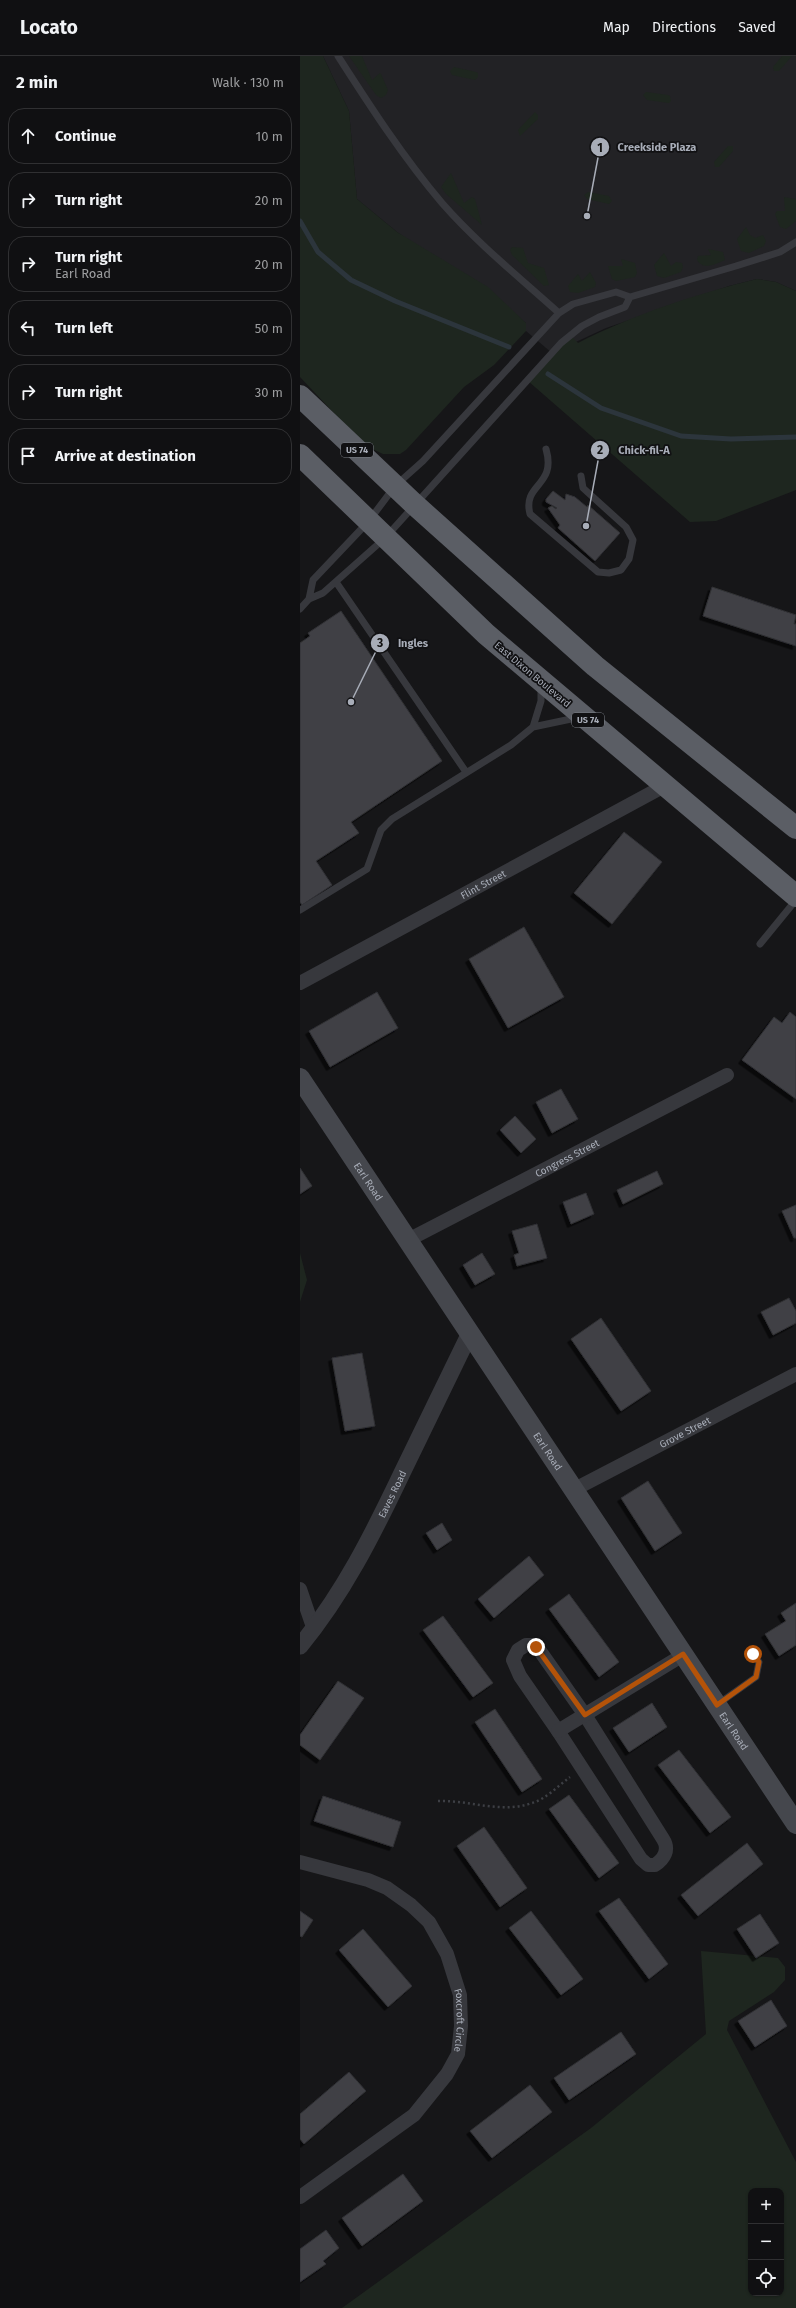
<!DOCTYPE html>
<meta charset="utf-8">
<style>
body{margin:0;font-family:"Fira Sans",sans-serif;background:#19191b;color:#f1f3f6}
.controls{position:absolute;right:12px;bottom:12px;display:grid;overflow:hidden;border-radius:8px;box-shadow:0 1px 3px #0004}
.controls button{width:36px;height:36px;display:grid;place-items:center;padding:0;border:0;border-bottom:1px solid #303032;background:#101012;color:#f1f3f6;font:20px sans-serif}
.stop{position:absolute;width:12px;height:12px;margin:-9px;border:3px solid #b45309;border-radius:50%;background:#fff}
.stop.end{background:#b45309;border-color:#fff;box-shadow:0 1px 4px #0008}
.list{margin:0;padding:0;list-style:none}
h2{display:flex;justify-content:space-between;align-items:center;height:52px;margin:0;padding:0 16px;font-size:17px}
h2 small{font-size:13px;font-weight:400;color:#9c9d9f}
.list li{display:grid;grid-template-columns:26px 1fr auto;gap:12px;align-items:center;box-sizing:border-box;height:56px;margin:0 8px 8px;padding:0 8px;border:1px solid #303032;border-radius:16px}
.list b{display:block;font-size:15px;white-space:nowrap}
.list p{margin:0;font-size:13px;white-space:nowrap;color:#9c9d9f}
.list em{font-size:13px;font-style:normal;color:#9c9d9f}
.icon{flex:none;width:22px;height:22px;fill:none;stroke:currentColor;stroke-width:2;stroke-linecap:round;stroke-linejoin:round}
.map{position:relative;flex:none;width:496px;height:2252px;overflow:hidden}
header{display:flex;align-items:center;gap:24px;box-sizing:border-box;height:56px;padding:0 20px;background:#101012;border-bottom:1px solid #303032}
header strong{font-size:19px}
nav{display:flex;gap:22px;margin-inline-start:auto;font-size:14px}
main{display:flex}
aside{flex:1;background:#101012}
.map>svg:first-child{display:block}
.built{fill:#222225}
.green{fill:#1e261f;fill-rule:evenodd}
.lines{fill:none;stroke-linecap:round;stroke-linejoin:round}
.stream{stroke:#2c353c;stroke-width:5}
.building{fill:#404145;stroke:#303034;filter:url(#shadow)}
.path{stroke:#3d3f44;stroke-width:2.5;stroke-dasharray:2 3;stroke-linecap:butt}
.service{stroke:#37383d;stroke-width:7}
.minor{stroke:#37383d;stroke-width:14}
.tertiary{stroke:#37383d;stroke-width:17}
.secondary{stroke:#45474d;stroke-width:20}
.trunk{stroke:#5b5e65;stroke-width:22}
.route{stroke:#b45309;stroke-width:5}
.labels{text-anchor:middle;stroke-width:3.5;stroke-linejoin:round;paint-order:stroke}
.shield{fill:#111113;stroke:#7b7e86;stroke-width:1}
.shield-label{font-size:9px;font-weight:bold;fill:#a8adb8}
.street-label{font-size:10px;fill:#a8adb8;stroke:#111113}
.leader{fill:none;stroke:#a8adb8;stroke-width:1.5}
.callout-dot{fill:#a8adb8;stroke:#111113;stroke-width:1.5}
.mark-label{font-size:12px;text-anchor:middle;font-weight:bold;fill:#111}
.callout-label{font-size:11px;text-anchor:middle;font-weight:bold;fill:#a8adb8;stroke:#111113;stroke-width:3.5;stroke-linejoin:round;paint-order:stroke}
</style>
<header>
<strong>Locato</strong>
<nav><a>Map</a><a>Directions</a><a>Saved</a></nav>
</header>
<main>
<aside>
<h2>2 min<small>Walk · 130 m</small></h2>
<ul class="list">
<li><svg class="icon" aria-label="ahead" viewBox="0 0 24 24"><path d="M12 20V5M6 11l6-6 6 6"/></svg><div><b>Continue</b></div><em>10 m</em></li>
<li><svg class="icon" aria-label="right" viewBox="0 0 24 24"><path d="M7 20v-9h11M14 6l5 5-5 5"/></svg><div><b>Turn right</b></div><em>20 m</em></li>
<li><svg class="icon" aria-label="right" viewBox="0 0 24 24"><path d="M7 20v-9h11M14 6l5 5-5 5"/></svg><div><b>Turn right</b><p>Earl Road</p></div><em>20 m</em></li>
<li><svg class="icon" aria-label="left" viewBox="0 0 24 24"><path d="M17 20v-9H6M10 6l-5 5 5 5"/></svg><div><b>Turn left</b></div><em>50 m</em></li>
<li><svg class="icon" aria-label="right" viewBox="0 0 24 24"><path d="M7 20v-9h11M14 6l5 5-5 5"/></svg><div><b>Turn right</b></div><em>30 m</em></li>
<li><svg class="icon" aria-label="arrive" viewBox="0 0 24 24"><path d="M6 21V4h12l-3 4 3 4H6"/></svg><div><b>Arrive at destination</b></div></li>
</ul>
</aside>
<div class="map">
<svg width="496" height="2252" viewBox="0 0 496 2252">
<defs>
<filter id="shadow"><feDropShadow dx="-3.5" dy="3.5" stdDeviation="0" flood-color="#0009"/></filter>
</defs>
<rect width="100%" height="100%" fill="#161618"/>
<path class="built" d="M23,0H496V235L476,226L457,223L429,230L306,272L252,297L226,275V267L97,176L57,143L49,55Z"/>
<path class="green" d="M0,0H23L49,55L57,143L97,176L188,231L226,267V275L194,309L164,331L106,394L100,398H83L64,389L0,321Z
M49,0H62L72,24L80,17L81,18L88,34L86,39L81,42L76,39Z
M482,0H492L479,15H474L473,11Z
M154,11L176,16L178,17V21L175,24L152,19L150,15Z
M346,36L368,39L370,40L371,45L369,47L347,44L343,39Z
M235,56L238,59V63L220,80L218,74Z
M428,90H433V95L419,111H415L414,106Z
M151,117L164,147L172,141L175,143L182,169L146,138L141,131Z
M288,136L309,140L312,145L309,148L287,143L284,139Z
M484,141L496,143V165L486,173L480,171L475,158L477,155H485Z
M446,171L450,179L455,182L463,179L466,185L464,190L449,197L441,195L437,183Z
M212,191L223,192L228,207L244,212L249,229L244,230L212,199L210,194Z
M408,193L423,196L425,204C415,208 404,215 397,204L398,200L411,199Z
M364,197L371,210L376,206L382,207L383,211L381,216L364,222L357,220L354,209Z
M321,203L335,207L337,217L335,221L316,225L312,223L308,210H323Z
M290,216L296,227L295,231L278,237L270,236L268,230L278,218L282,225Z
M457,223L476,226L496,235V434L416,465L390,466L228,325L270,279L278,287C332,259 399,237 457,223Z
M0,1197L7,1224L0,1246Z
M401,1895L478,1902L485,1911V1924L474,1936L429,1965L427,1974L496,2106V2252H42L291,2072L406,1978ZM451,2135H481V2237H451Z"/>
<g class="lines">
<path class="stream" d="M0,165L18,196L51,224L95,245L209,291
M248,318L301,352L381,380L431,383L496,381"/>
</g>
<path class="building" d="M253,435L265,444L266,438L275,441L287,451L288,449L320,477L295,505L258,472L260,469L248,452L252,450L256,453L257,452L246,446V443Z
M412,531L496,559L494,568H496V590L403,560Z
M41,555L142,705L51,766L59,777L16,805L32,829L2,849L0,846V587L10,580L8,577Z
M324,776L362,806L312,868L274,837Z
M224,871L264,941L208,972L169,903Z
M77,936L98,972L30,1011L9,975Z
M490,956L496,961V1043L442,1004L474,961L482,967Z
M261,1033L278,1063L252,1077L236,1046Z
M215,1060L236,1083L221,1097L200,1074Z
M0,1112L12,1130L0,1138Z
M357,1115L363,1128L323,1148L317,1134Z
M286,1137L294,1158L271,1168L263,1146Z
M496,1149V1182H494L482,1155Z
M237,1168L247,1202L217,1210L214,1199L219,1197L212,1175Z
M182,1197L195,1218L175,1229L163,1209Z
M489,1242L496,1255V1267L473,1279L461,1256Z
M301,1262L351,1335L321,1355L271,1283Z
M62,1297L75,1370L45,1375L32,1302Z
M348,1425L382,1477L355,1495L321,1442Z
M142,1467L152,1484L137,1494L126,1477Z
M229,1500L244,1519L194,1562L178,1543Z
M269,1538L319,1606L299,1621L249,1553Z
M496,1547V1589L479,1600L465,1578L486,1565L481,1557Z
M143,1560L193,1627L173,1641L123,1574Z
M38,1625L64,1642L20,1704L0,1689V1679Z
M352,1647L367,1671L329,1696L313,1672Z
M195,1653L242,1723L222,1736L175,1666Z
M379,1694L431,1761L410,1777L358,1709Z
M269,1739L319,1807L299,1822L249,1753Z
M23,1740L101,1766L93,1791L14,1765Z
M184,1771L227,1832L200,1851L157,1790Z
M447,1787L463,1808L398,1860L381,1839Z
M319,1842L368,1908L349,1923L299,1855Z
M0,1855L13,1864L2,1881L0,1880Z
M231,1855L283,1923L261,1939L209,1872Z
M460,1858L479,1887L456,1902L437,1873Z
M63,1873L112,1930L88,1951L39,1894Z
M471,1944L487,1970L455,1991L438,1965Z
M321,1976L336,1998L269,2044L254,2022Z
M49,2016L66,2035L4,2088L0,2083V2058Z
M230,2029L252,2056L192,2102L170,2075Z
M103,2118L123,2145L62,2190L42,2162Z
M26,2174L39,2192L23,2205L26,2208L0,2226V2193Z"/>
<g class="lines">
<path class="path" d="M138,1745C170,1744 201,1758 232,1747C246,1743 258,1730 270,1721"/>
<path class="service" d="M38,0C70,50 103,101 142,147C176,186 220,222 259,257
M246,393C257,431 222,427 230,458L298,516L309,517L321,514L329,503L333,484L326,471L283,432L281,420
M36,526L166,716
M9,543L13,524L68,466L95,430L123,405L259,257L273,248L316,236L330,241L436,210L480,196L496,186
M0,553L9,543L23,537L85,482L261,287L282,270L299,261L325,251L330,241
M233,671L241,645V631
M0,854L67,813L81,774L92,763L211,689L233,671L271,663L279,664
M460,888L496,844
M418,1648L456,1621L459,1606L453,1598"/>
<g class="minor">
<path id="s1" d="M0,927L366,729"/>
<path id="s2" d="M108,1184L427,1019"/>
<path id="s3" d="M273,1434L496,1318"/>
<path d="M0,1533L14,1574"/>
<path d="M226,1589H232L240,1595L285,1659L363,1783C370,1794 364,1803 355,1809H348L341,1803L258,1675L220,1620L213,1604L218,1594Z"/>
<path d="M258,1675L383,1599"/>
<path id="s4" d="M0,1806L68,1824L87,1832L111,1849L129,1866L147,1898L160,1939L161,1970L158,1998L147,2018L114,2059L0,2141"/>
</g>
<path class="tertiary" id="s5" d="M0,1590C43,1538 73,1478 102,1417C124,1371 147,1324 170,1277"/>
<path class="secondary" id="s6" d="M0,1022L496,1768"/>
<path class="trunk" d="M0,340L114,448L295,610L496,772
M0,399L186,578L496,840"/>
</g>
<g class="lines">
<path class="route" d="M236,1591L285,1659L383,1598L417,1649L456,1621L459,1606L453,1598"/>
</g>
<g class="labels">
<g class="shield">
<rect x="41" y="387" width="32" height="14" rx="3"/>
<rect x="272" y="657" width="32" height="14" rx="3"/>
</g>
<g class="shield-label">
<text x="57" y="397">US 74</text>
<text x="288" y="667">US 74</text>
</g>
<g class="street-label">
<text transform="translate(233 618) rotate(40)" y="4">East Dixon Boulevard</text>
<text dy="4" stroke="none"><textPath href="#s1" startOffset="208">Flint Street</textPath></text>
<text dy="4" stroke="none"><textPath href="#s2" startOffset="179">Congress Street</textPath></text>
<text dy="4" stroke="none"><textPath href="#s6" startOffset="124">Earl Road</textPath></text>
<text dy="4" stroke="none"><textPath href="#s3" startOffset="126">Grove Street</textPath></text>
<text dy="4" stroke="none"><textPath href="#s6" startOffset="448">Earl Road</textPath></text>
<text dy="4" stroke="none"><textPath href="#s5" startOffset="178">Eaves Road</textPath></text>
<text dy="4" stroke="none"><textPath href="#s6" startOffset="784">Earl Road</textPath></text>
<text dy="4" stroke="none"><textPath href="#s4" startOffset="250">Foxcroft Circle</textPath></text>
</g>
</g>
<path class="leader" d="M287 160L300 91M286 470L300 394M51 646L80 587"/>
<g class="callout-dot">
<circle cx="287" cy="160" r="4"/>
<circle cx="286" cy="470" r="4"/>
<circle cx="51" cy="646" r="4"/>
<circle cx="300" cy="91" r="10"/>
<circle cx="300" cy="394" r="10"/>
<circle cx="80" cy="587" r="10"/>
</g>
<g class="mark-label">
<text x="300" y="96">1</text>
<text x="300" y="398">2</text>
<text x="80" y="591">3</text>
</g>
<g class="callout-label">
<text x="357" y="95">Creekside Plaza</text>
<text x="344" y="398">Chick-fil-A</text>
<text x="113" y="591">Ingles</text>
</g>
</svg>
<div class="controls">
<button>+</button>
<button>−</button>
<button><svg class="icon" aria-label="locate" viewBox="0 0 24 24"><circle cx="12" cy="12" r="6"/><path d="M12 2v4M12 18v4M2 12h4M18 12h4"/></svg></button>
</div>
<div class="stop" style="left:453px;top:1598px"></div>
<div class="stop end" style="left:236px;top:1591px"></div>
</div>
</main>
